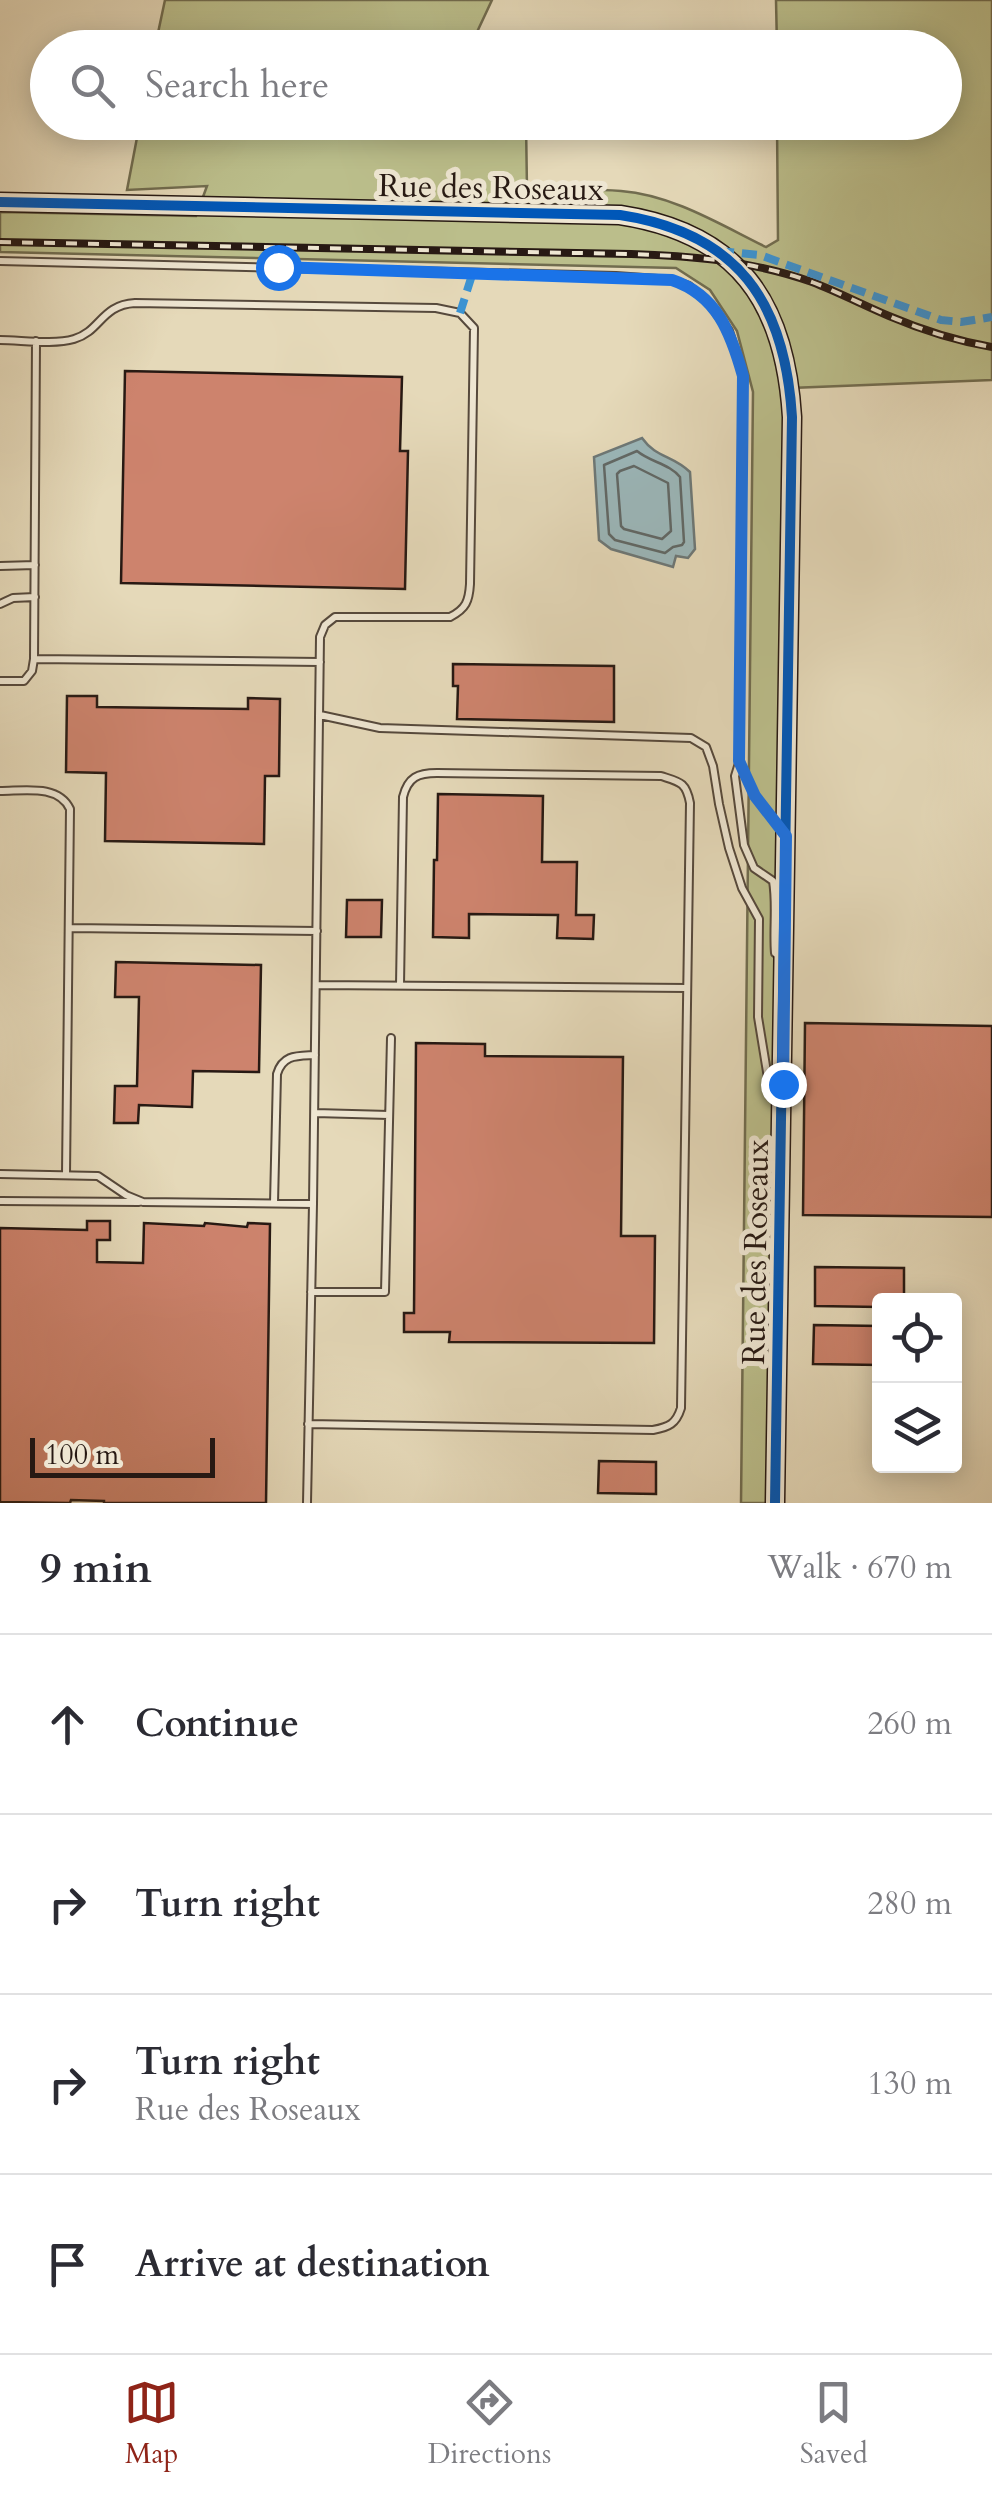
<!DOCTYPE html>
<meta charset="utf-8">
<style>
body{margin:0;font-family:Cardo,serif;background:#f2f2f3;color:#2b2b33}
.controls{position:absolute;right:30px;bottom:30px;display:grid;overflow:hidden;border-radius:10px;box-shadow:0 5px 25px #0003}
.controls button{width:90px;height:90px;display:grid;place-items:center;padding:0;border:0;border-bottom:2px solid #e1e1e2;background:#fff;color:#2b2b33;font:50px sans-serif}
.scale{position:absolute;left:30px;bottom:25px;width:185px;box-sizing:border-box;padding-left:10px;border:5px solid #271913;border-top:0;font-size:28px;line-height:35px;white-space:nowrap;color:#271913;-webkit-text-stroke:8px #eee6d2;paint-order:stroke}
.stop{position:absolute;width:30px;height:30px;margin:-22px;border:8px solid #1a73e8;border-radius:50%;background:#fff}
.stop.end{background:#1a73e8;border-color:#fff;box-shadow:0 2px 10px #0008}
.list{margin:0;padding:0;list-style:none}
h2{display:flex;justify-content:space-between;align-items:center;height:130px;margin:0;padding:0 40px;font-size:42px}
h2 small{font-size:32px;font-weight:400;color:#7c7c81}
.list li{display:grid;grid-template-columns:65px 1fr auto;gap:30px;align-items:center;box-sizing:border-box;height:180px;padding:0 40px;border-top:2px solid #e1e1e2}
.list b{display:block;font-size:38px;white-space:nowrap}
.list p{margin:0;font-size:32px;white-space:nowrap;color:#7c7c81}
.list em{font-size:32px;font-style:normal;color:#7c7c81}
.icon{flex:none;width:55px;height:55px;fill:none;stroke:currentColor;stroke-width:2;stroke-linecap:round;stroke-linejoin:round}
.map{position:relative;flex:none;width:992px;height:1503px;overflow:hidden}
.search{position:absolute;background:#fff;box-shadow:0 5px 25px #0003;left:30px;right:30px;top:30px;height:110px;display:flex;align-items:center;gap:25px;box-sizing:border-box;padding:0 35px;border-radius:55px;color:#7c7c81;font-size:38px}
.sheet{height:850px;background:#fff}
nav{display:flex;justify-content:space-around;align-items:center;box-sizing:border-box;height:140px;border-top:2px solid #e1e1e2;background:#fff;font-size:28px;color:#7c7c81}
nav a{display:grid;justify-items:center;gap:5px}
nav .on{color:#8f2418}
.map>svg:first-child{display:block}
.green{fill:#bbbe8b;stroke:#716c4f;stroke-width:2.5}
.water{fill:#9bb7ba;stroke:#6d7877;stroke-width:2.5}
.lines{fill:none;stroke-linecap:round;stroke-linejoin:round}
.shore{stroke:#616866;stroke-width:2.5}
.building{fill:#cd836d;stroke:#271913;stroke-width:2.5}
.lane-casing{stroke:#56493c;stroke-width:10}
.secondary-casing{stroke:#271913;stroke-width:21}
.lane{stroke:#eee6d2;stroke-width:6}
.secondary{stroke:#eee6d2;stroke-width:18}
.rail-casing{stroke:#271913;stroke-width:8}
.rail{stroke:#eee6d2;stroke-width:4;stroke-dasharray:11;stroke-linecap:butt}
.quiet{stroke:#3b93d3;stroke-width:8;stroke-dasharray:15 8;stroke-linecap:butt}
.cycleway-casing{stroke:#eee6d2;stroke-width:16}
.cycleway{stroke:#0057b8;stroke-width:10}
.route{stroke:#1a73e8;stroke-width:12}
.labels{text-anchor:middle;stroke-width:10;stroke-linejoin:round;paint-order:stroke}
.street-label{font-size:32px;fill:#271913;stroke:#eee6d2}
</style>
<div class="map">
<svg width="992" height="1503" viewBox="0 0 992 1503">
<rect width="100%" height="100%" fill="#e5d9b9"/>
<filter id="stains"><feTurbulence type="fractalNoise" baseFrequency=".002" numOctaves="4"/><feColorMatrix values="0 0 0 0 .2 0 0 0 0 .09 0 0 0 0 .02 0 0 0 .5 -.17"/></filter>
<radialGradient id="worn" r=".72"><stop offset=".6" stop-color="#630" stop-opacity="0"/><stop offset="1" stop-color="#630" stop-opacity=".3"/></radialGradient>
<path class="green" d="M165,0H492L470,47H155Z
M776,0H992V380L791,388L775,1503H741L753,392L737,331L710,290L676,268L0,252V212L196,216L207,186L127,190L140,122L526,123L527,190C558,190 590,188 621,191C673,195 721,225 766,247L778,240L777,123L944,122V48L777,47Z"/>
<path class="water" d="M642,438C656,458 673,455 690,472L695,549L688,558L676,556L673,567L611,549L599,540L594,457Z"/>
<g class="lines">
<path class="shore" d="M637,451C650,462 670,464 680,477L684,542L682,545L673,547L665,553L615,540L609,534L604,465Z
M634,466L668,483L671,531L662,539L624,529L621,526L617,474L620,471Z"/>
</g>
<path class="building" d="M125,371L402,377L400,451H408L405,589L121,583Z
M453,664L614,666V722L457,719L458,686H453Z
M67,696H97V707L248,709V698L280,699L279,776H265L264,844L105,841L106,773L66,772Z
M438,794L543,796L542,862H577L576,915H594L593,939L557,938L558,915L469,914V938L433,937L434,860H437Z
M347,900H382L381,937H346Z
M116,962L261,965L259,1072L193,1071L192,1107L139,1105L138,1123H114L115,1086H137L139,997H115Z
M805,1023L992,1026V1217L803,1215Z
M416,1043L485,1044V1056L623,1057L621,1236H655L654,1343L449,1342L450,1332H404V1313H414Z
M87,1221H110V1240H97V1262L143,1263L144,1223L204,1226L205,1223L247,1227L248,1223L270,1224L266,1503H104V1501L71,1500L70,1503L0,1502V1228L87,1230Z
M815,1267L904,1268V1300H880V1307L815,1306Z
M814,1325L880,1326V1365L813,1364Z
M599,1461L656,1462V1494L598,1493Z"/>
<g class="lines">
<g class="lane-casing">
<path id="lane" d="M0,261L616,276L672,280L689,286L709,303L729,331L743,376L739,761L755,796L781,829
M0,340C21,340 54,345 74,339C101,331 101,305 135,303L436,308L460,313L474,328L470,584C469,601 466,609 450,617H335L325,625L320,637L313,1204
M0,566L35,565
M0,604L13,598L35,597
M34,659L320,662
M0,681H24L32,671L34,659L36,341
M320,715L380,728L691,738L706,747L713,766L719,804L729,848L742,888L759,919L758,1017L768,1078L779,1082
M739,763L735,776L744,845L754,868L773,881C777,905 773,929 775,953L778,955
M0,791C24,791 58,784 70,809L66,1174
M70,928L317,931
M316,985L687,988
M315,1113L389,1115
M0,1174L98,1176L126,1195L143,1202L313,1204L307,1503
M0,1201L139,1202
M274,1203L277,1074C283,1054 298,1056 315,1055
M311,1292H385L391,1038
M308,1424L653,1430C669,1427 676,1424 681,1408L690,803C686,782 680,782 661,776L437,773C418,773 408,777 403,797L400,985"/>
</g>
<g class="secondary-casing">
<path id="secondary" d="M0,202L620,215C738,233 785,302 792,417L775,1503"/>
</g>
<use href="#lane" class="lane"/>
<use href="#secondary" class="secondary"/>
<g class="rail-casing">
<path id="rail" d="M0,242L631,254C693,256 753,261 812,282C838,292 863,305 889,316C922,330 957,341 992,347"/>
</g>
<use href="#rail" class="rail"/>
<path class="quiet" d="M719,251L760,255L941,320L961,322L992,317
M460,313L473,272"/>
<g class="cycleway-casing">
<path id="cycleway" d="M0,202L620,215C738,233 785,302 792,417L775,1503"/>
</g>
<use href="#cycleway" class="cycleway"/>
</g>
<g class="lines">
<path class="route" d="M278,267L672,280C717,295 731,333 743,376L739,761L755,796L786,836L783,1084"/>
</g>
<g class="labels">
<g class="street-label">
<text transform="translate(491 187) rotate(1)" y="11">Rue des Roseaux</text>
<text transform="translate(755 1252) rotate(-89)" y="11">Rue des Roseaux</text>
</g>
</g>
<rect width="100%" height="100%" filter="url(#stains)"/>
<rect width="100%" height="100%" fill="url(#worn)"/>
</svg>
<div class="controls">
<button><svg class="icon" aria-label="locate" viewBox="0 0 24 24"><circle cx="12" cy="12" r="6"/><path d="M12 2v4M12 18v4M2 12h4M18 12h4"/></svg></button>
<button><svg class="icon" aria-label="layers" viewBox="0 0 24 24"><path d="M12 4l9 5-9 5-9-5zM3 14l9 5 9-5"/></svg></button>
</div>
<div class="scale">100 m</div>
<div class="stop" style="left:278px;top:267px"></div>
<div class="stop end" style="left:783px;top:1084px"></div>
<div class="search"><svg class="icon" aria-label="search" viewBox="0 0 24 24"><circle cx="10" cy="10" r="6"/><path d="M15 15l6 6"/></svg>Search here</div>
</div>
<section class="sheet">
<h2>9 min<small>Walk · 670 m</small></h2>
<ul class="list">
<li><svg class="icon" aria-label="ahead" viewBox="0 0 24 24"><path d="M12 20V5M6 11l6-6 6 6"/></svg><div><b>Continue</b></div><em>260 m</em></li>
<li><svg class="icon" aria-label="right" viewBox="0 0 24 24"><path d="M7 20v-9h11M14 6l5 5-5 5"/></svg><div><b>Turn right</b></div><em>280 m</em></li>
<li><svg class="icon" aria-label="right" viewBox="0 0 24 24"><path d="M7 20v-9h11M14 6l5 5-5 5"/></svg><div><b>Turn right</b><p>Rue des Roseaux</p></div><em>130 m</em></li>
<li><svg class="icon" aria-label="arrive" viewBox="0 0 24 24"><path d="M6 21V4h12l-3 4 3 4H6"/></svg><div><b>Arrive at destination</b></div></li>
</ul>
</section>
<nav>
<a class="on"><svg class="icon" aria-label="map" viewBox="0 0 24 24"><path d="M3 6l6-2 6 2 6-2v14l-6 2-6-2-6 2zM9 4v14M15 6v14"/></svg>Map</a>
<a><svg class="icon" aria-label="directions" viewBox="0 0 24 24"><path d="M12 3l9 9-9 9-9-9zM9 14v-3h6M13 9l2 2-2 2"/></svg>Directions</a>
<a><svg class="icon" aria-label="saved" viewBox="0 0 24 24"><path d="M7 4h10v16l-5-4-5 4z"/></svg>Saved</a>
</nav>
